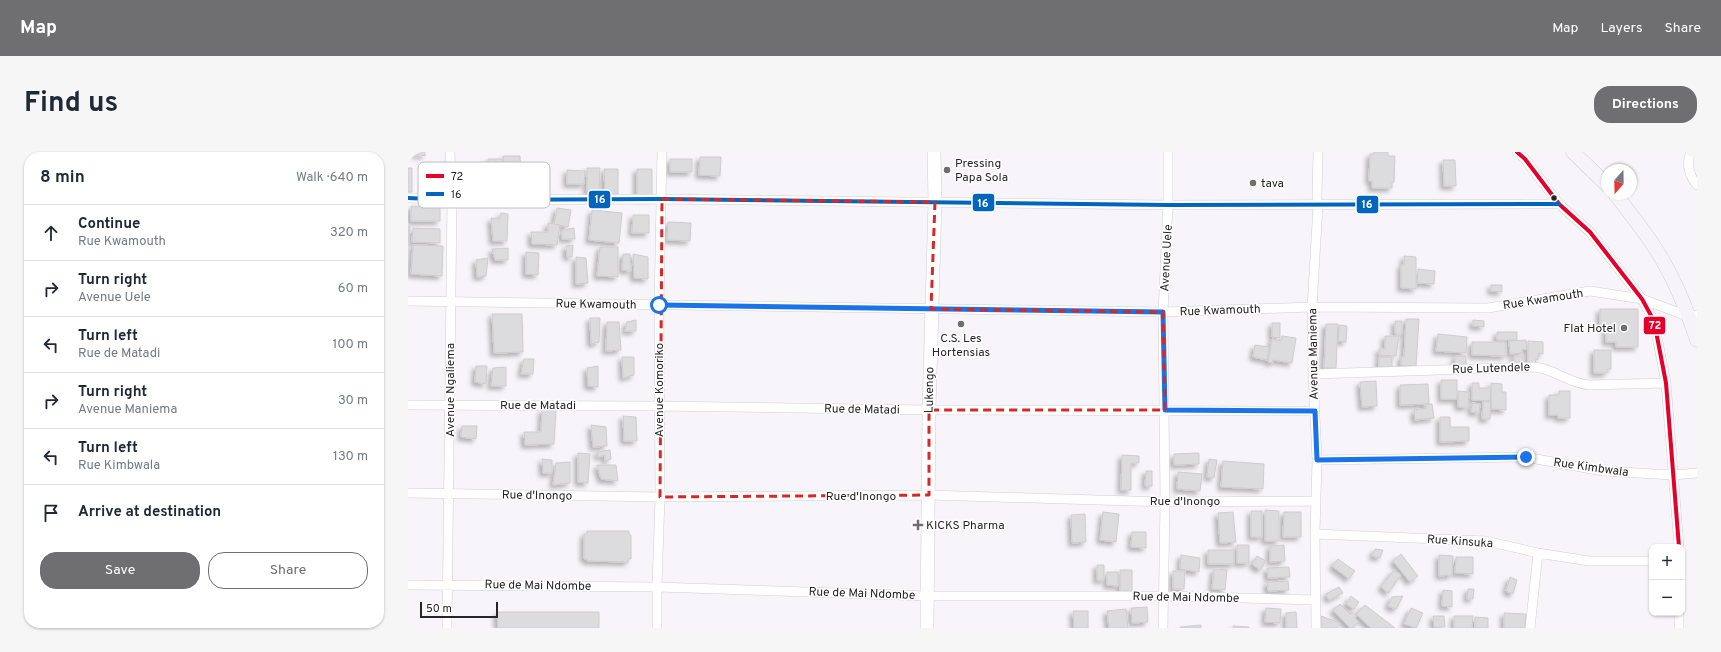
<!DOCTYPE html>
<meta charset="utf-8">
<style>
body{margin:0;font-family:Overpass,sans-serif;background:#f6f6f7;color:#1f2937}
.controls{position:absolute;right:12px;bottom:12px;display:grid;overflow:hidden;border-radius:8px;box-shadow:0 1px 3px #0004}
.controls button{width:36px;height:36px;display:grid;place-items:center;padding:0;border:0;border-bottom:1px solid #e0e1e3;background:#fff;color:#1f2937;font:20px sans-serif}
.compass{position:absolute;left:1193px;top:12px;width:36px;height:36px;border-radius:50%;background:#fff;box-shadow:0 1px 3px #0004;rotate:200deg}
.scale{position:absolute;left:12px;bottom:10px;width:78px;box-sizing:border-box;padding-left:4px;border:2px solid #262628;border-top:0;font-size:11px;line-height:14px;white-space:nowrap;color:#262628;-webkit-text-stroke:3px #fff;paint-order:stroke}
.stop{position:absolute;width:12px;height:12px;margin:-9px;border:3px solid #1a73e8;border-radius:50%;background:#fff}
.stop.end{background:#1a73e8;border-color:#fff;box-shadow:0 1px 4px #0008}
.list{margin:0;padding:0;list-style:none}
h2{display:flex;justify-content:space-between;align-items:center;height:52px;margin:0;padding:0 16px;font-size:17px}
h2 small{font-size:13px;font-weight:400;color:#747a83}
.list li{display:grid;grid-template-columns:26px 1fr auto;gap:12px;align-items:center;box-sizing:border-box;height:56px;padding:0 16px;border-top:1px solid #e0e1e3}
.list b{display:block;font-size:15px;white-space:nowrap}
.list p{margin:0;font-size:13px;white-space:nowrap;color:#747a83}
.list em{font-size:13px;font-style:normal;color:#747a83}
.actions{display:flex;gap:8px;padding:12px 16px}
.actions a{flex:1;padding:9px 0;border:1px solid #6f6e71;border-radius:16px;text-align:center;font-size:14px;color:#6f6e71}
.actions .main{background:#6f6e71;color:#fff}
.icon{flex:none;width:22px;height:22px;fill:none;stroke:currentColor;stroke-width:2;stroke-linecap:round;stroke-linejoin:round}
.map{position:relative;flex:none;width:1289px;height:476px;overflow:hidden;border-radius:16px}
header{display:flex;align-items:center;gap:24px;box-sizing:border-box;height:56px;padding:0 20px;background:#6f6e71;color:#fff}
header strong{font-size:19px}
nav{display:flex;gap:22px;margin-inline-start:auto;font-size:14px}
.intro{display:flex;align-items:center;justify-content:space-between;box-sizing:border-box;height:96px;padding:0 24px}
h1{margin:0;font-size:28px}
.button{padding:10px 18px;border-radius:16px;background:#6f6e71;color:#fff;font-size:14px;font-weight:700}
main{display:flex;gap:24px;padding:0 24px}
aside{flex:1;background:#fff;border-radius:16px;box-shadow:0 1px 3px #0004}
.map>svg:first-child{display:block}
.building{fill:#dcdbde;stroke:#cecccf;filter:url(#shadow)}
.lines{fill:none;stroke-linecap:round;stroke-linejoin:round}
.street-casing{stroke:#cfced1;stroke-width:10}
.secondary-casing{stroke:#cfced1;stroke-width:14}
.primary-casing{stroke:#d0d0d2;stroke-width:15}
.street{stroke:#fefefe;stroke-width:9}
.secondary{stroke:#fefefe;stroke-width:13}
.primary{stroke:#f6f4f9;stroke-width:14}
.bus-1-casing{stroke:#fff;stroke-width:7}
.bus-2-casing{stroke:#fff;stroke-width:7}
.bus-1{stroke:#e4002b;stroke-width:4}
.bus-2{stroke:#0065bd;stroke-width:4}
.route{stroke:#1a73e8;stroke-width:5}
.marked{fill:none;stroke:#d62828;stroke-width:3;stroke-dasharray:8 5;stroke-linejoin:round}
.poi-dot{fill:#6f6e71;stroke:#fff;stroke-width:1.5}
.bus-dot{fill:#262628;stroke:#fff;stroke-width:1.5}
.labels{text-anchor:middle;stroke-width:3;stroke-linejoin:round;paint-order:stroke}
.poi-label{font-size:12px;fill:#262628;stroke:#fff;text-anchor:start}
.street-label{font-size:12px;fill:#262628;stroke:#fff}
.key{fill:#fff;stroke:#bebebe;stroke-width:1}
.key-label{font-size:11px;fill:#262628}
.line-badge{stroke:#fff;stroke-width:1.5}
.badge-label{font-size:11px;text-anchor:middle;font-weight:bold;fill:#fff}
</style>
<header>
<strong>Map</strong>
<nav><a>Map</a><a>Layers</a><a>Share</a></nav>
</header>
<div class="intro"><h1>Find us</h1><a class="button">Directions</a></div>
<main>
<aside>
<h2>8 min<small>Walk · 640 m</small></h2>
<ul class="list">
<li><svg class="icon" aria-label="ahead" viewBox="0 0 24 24"><path d="M12 20V5M6 11l6-6 6 6"/></svg><div><b>Continue</b><p>Rue Kwamouth</p></div><em>320 m</em></li>
<li><svg class="icon" aria-label="right" viewBox="0 0 24 24"><path d="M7 20v-9h11M14 6l5 5-5 5"/></svg><div><b>Turn right</b><p>Avenue Uele</p></div><em>60 m</em></li>
<li><svg class="icon" aria-label="left" viewBox="0 0 24 24"><path d="M17 20v-9H6M10 6l-5 5 5 5"/></svg><div><b>Turn left</b><p>Rue de Matadi</p></div><em>100 m</em></li>
<li><svg class="icon" aria-label="right" viewBox="0 0 24 24"><path d="M7 20v-9h11M14 6l5 5-5 5"/></svg><div><b>Turn right</b><p>Avenue Maniema</p></div><em>30 m</em></li>
<li><svg class="icon" aria-label="left" viewBox="0 0 24 24"><path d="M17 20v-9H6M10 6l-5 5 5 5"/></svg><div><b>Turn left</b><p>Rue Kimbwala</p></div><em>130 m</em></li>
<li><svg class="icon" aria-label="arrive" viewBox="0 0 24 24"><path d="M6 21V4h12l-3 4 3 4H6"/></svg><div><b>Arrive at destination</b></div></li>
</ul>
<div class="actions"><a class="main">Save</a><a>Share</a></div>
</aside>
<div class="map">
<svg width="1289" height="476" viewBox="0 0 1289 476">
<defs>
<filter id="shadow"><feDropShadow dx="-3.5" dy="3.5" stdDeviation="2" flood-color="#0004"/></filter>
</defs>
<rect width="100%" height="100%" fill="#f7f5f9"/>
<path class="building" d="M3,0H17V4L3,1Z
M966,0H980V4H987L986,30H984V36H964V29H961L962,2H966Z
M95,4H112L113,22H96Z
M292,5H313L312,24L291,23Z
M80,7H94V26H80Z
M262,7H284V20H262Z
M1035,8H1047L1048,34H1036Z
M0,16H4V40H0Z
M179,16H192L191,40H179Z
M196,17H210V42L197,43Z
M229,17H244V46H229Z
M159,18L177,19L176,32H159Z
M3,54L32,55V69H3Z
M149,56L163,58L160,75L146,72Z
M184,58L214,61L211,91L181,88Z
M93,61L100,62L99,89H85L83,66L92,67Z
M225,63H241V81H224Z
M260,70L283,71L282,89L259,88Z
M140,71L152,73L149,93L124,92L123,80H140Z
M0,74H2L1,91H0Z
M5,76L32,77V91L4,90Z
M166,76L167,87H154V78Z
M5,93L35,94L34,124L3,122Z
M165,93L164,105H159L158,94Z
M192,95H210V125L189,124Z
M100,96V108H87L84,97Z
M118,100L131,101L130,123L118,122Z
M215,102H222L223,119L214,118Z
M225,102L240,105V127L226,126Z
M996,104L1008,105V137L993,136V113H996Z
M168,105L178,106L180,131L168,132Z
M80,106L78,124L69,125L68,108Z
M1010,117L1027,119L1026,132L1009,131Z
M1083,133H1094V140L1083,139Z
M1192,157H1230V195H1208V190H1198V174H1192Z
M84,162H114L115,200L86,201Z
M182,166H192L191,190L183,192Z
M998,167H1011L1008,214L993,213V205H996Z
M228,168V179H217L219,170Z
M1065,168L1076,169V175L1065,174Z
M987,169H994V182H987Z
M199,170H211L213,198L198,199Z
M864,171H872V186L864,185Z
M918,172H930L928,216H916Z
M931,173L939,174L938,190L930,189Z
M1089,180H1109V188H1089Z
M1030,182L1059,185L1058,201L1028,199Z
M874,184L888,186L884,211L865,208V211L860,210L864,187L873,189Z
M977,184H991L988,204L971,203V197H977Z
M1118,188L1119,197H1114V201L1102,202L1101,189Z
M1120,189L1135,190V202L1130,201V208L1128,207L1127,212L1120,211Z
M1064,190H1098V204L1064,203Z
M847,193L861,195L859,208L845,205Z
M1186,198H1203V217H1199V221H1186Z
M1047,204H1058V214H1047Z
M1106,204H1115V212H1106Z
M214,205H226V223L215,226Z
M971,205H984V215H971Z
M116,207H126L125,222H113Z
M68,214H79L78,232L67,230Z
M190,214V235L180,234L179,216Z
M98,215V234H83L85,216Z
M1033,228H1049V247H1033Z
M968,229L969,254L954,255L952,230Z
M1064,231H1071V236H1083L1082,249L1064,248Z
M1083,231L1094,232V240H1098V258L1083,257Z
M1020,232L1021,252L992,253V233Z
M1050,239L1061,240L1060,255H1050Z
M1151,239H1162V266H1150V263H1141V243H1151Z
M1075,249L1083,250L1082,267H1074Z
M1064,251L1072,252L1071,261L1063,260Z
M1017,252H1024L1026,266L1007,268L1006,258L1018,256Z
M134,258H148L146,292L117,293L116,280H133Z
M215,264L228,265L229,289H216Z
M1032,265H1042V275H1061V289L1032,290Z
M183,273L198,275L199,294L185,295Z
M54,274H69L68,287L53,285Z
M202,298L203,307L197,309V303L190,305L189,300Z
M170,301L182,302L180,331L170,330Z
M791,301V312L766,313V302Z
M714,303L731,304V311H723V338H713Z
M134,307L144,308V321H135Z
M801,307L809,308L806,326L799,325Z
M815,309L856,312L855,337L813,335Z
M162,310V331L145,333L148,311Z
M189,313H208L210,329L193,327Z
M738,319H744V334H737Z
M770,320L794,322L792,339L769,337Z
M857,358L871,359V389H857Z
M843,359H854V385H843Z
M695,360L711,362L708,390L692,388Z
M825,360L828,390L812,391L810,361Z
M876,360H893V385H875Z
M677,362L678,390L664,391L663,363Z
M179,379H221V383H223V407H220V410L179,409V407H176V382H179Z
M724,380H738V396L723,395Z
M829,393H841V411H829Z
M876,393L877,409L862,410V394Z
M967,397L975,398L972,406L964,404Z
M800,398H826V412H800Z
M993,402L1010,424L1002,430L985,409Z
M773,403L792,406L791,420L772,417Z
M1031,403L1045,404L1044,423L1031,424Z
M849,404L858,409L852,418L844,412Z
M1048,405H1065V422L1047,421Z
M930,407L947,419L941,427L924,414Z
M689,413H696V428H689Z
M881,415L882,425L860,426L859,416Z
M806,417L819,418L817,438L804,437Z
M712,418H724V439H712Z
M986,418L993,423L980,441L973,435Z
M765,419H777L776,437H765Z
M699,420H710V434L699,433Z
M1102,425L1109,428L1105,442L1098,439Z
M880,429L881,438L860,439L859,430Z
M931,435L935,441L921,448L918,442Z
M1060,437H1066L1065,447H1059Z
M1035,438L1044,439V455L1034,454Z
M943,444L951,450L946,457L938,452Z
M995,444L988,457L980,454L984,445Z
M932,452L942,462L944,460L949,464L947,466L951,470L944,476H942L925,458Z
M957,453L987,476H963L948,462Z
M739,455L740,470L724,471L723,456Z
M858,456L873,457L872,471L857,470Z
M1003,456L1015,461L1008,476L996,472Z
M718,457L720,476H701L699,459Z
M665,459H680V476H666Z
M89,460H191V476H90Z
M888,460L889,476H878V461Z
M1096,461L1118,462L1117,476H1096Z
M913,464L932,471L929,476H913Z
M1025,464H1036L1037,475H1026Z
M1046,464H1065L1064,476H1046Z
M1067,465L1080,466V476H1067Z
M793,473V476H773L772,475Z
M825,474L841,475V476H825Z"/>
<g class="lines">
<g class="street-casing">
<path id="street" d="M1109,0L1117,7L1151,52L1182,80L1234,147L1246,169L1258,231L1271,395
M1283,0C1278,11 1281,24 1289,33
M0,46L44,48L254,47L760,53L1151,52
M0,149L755,160L904,155L1080,156L1182,139L1234,147L1282,165L1289,163
M905,222L1128,215C1148,218 1160,231 1181,233L1258,231
M0,253L251,254L521,258L907,259
M909,308L1117,305L1195,319L1265,323L1289,321
M0,341L252,345L521,343L757,350L907,349
M907,382L1078,389L1130,401L1181,409H1244
M0,433L249,435L519,444H755L907,448
M39,476L44,48L42,0
M249,476V435L252,345L251,153L254,0
M755,476L757,350L755,160L760,53V0
M908,476L907,382L909,308L905,222L904,155L910,54L909,45L910,0
M1122,476L1130,401
M1271,476V461"/>
</g>
<g class="secondary-casing">
<path id="secondary" d="M519,476L521,258L527,50L526,0"/>
</g>
<g class="primary-casing">
<path id="primary" d="M1165,0L1199,33
M1207,42C1224,64 1242,85 1255,109C1269,133 1280,161 1289,188"/>
</g>
<use href="#street" class="street"/>
<use href="#secondary" class="secondary"/>
<use href="#primary" class="primary"/>
<g class="bus-1-casing">
<path id="bus-1" d="M1109,0L1117,7L1151,52L1182,80L1234,147L1246,169L1258,231L1271,395"/>
</g>
<g class="bus-2-casing">
<path id="bus-2" d="M0,46L44,48L254,47L760,53L1151,52"/>
</g>
<use href="#bus-1" class="bus-1"/>
<use href="#bus-2" class="bus-2"/>
</g>
<g class="lines">
<path class="route" d="M251,153L755,160L757,258L907,259L909,308L1118,305"/>
</g>
<path class="marked" d="M254,47L527,50L523,157L755,160L757,258H521V343L252,345Z"/>
<g class="poi-dot">
<circle cx="539" cy="18" r="4"/>
<circle cx="845" cy="31" r="4"/>
<circle cx="553" cy="172" r="4"/>
<circle cx="1216" cy="176" r="4"/>
<path d="M508 367h4v4h4v4h-4v4h-4v-4h-4v-4h4z"/>
</g>
<circle class="bus-dot" cx="1146" cy="46" r="3.5"/>
<g class="labels">
<g class="poi-label">
<text x="547" y="15">Pressing<tspan x="547" dy="14">Papa Sola</tspan></text>
<text x="853" y="35">tava</text>
<text x="1208" y="180" text-anchor="end">Flat Hotel</text>
<text x="553" y="190" text-anchor="middle">C.S. Les<tspan x="553" dy="14">Hortensias</tspan></text>
<text x="518" y="377">KICKS Pharma</text>
</g>
<g class="street-label">
<text transform="translate(758 106) rotate(-87)" y="4">Avenue Uele</text>
<text transform="translate(1135 147) rotate(-9)" y="4">Rue Kwamouth</text>
<text transform="translate(188 152) rotate(1)" y="4">Rue Kwamouth</text>
<text transform="translate(812 158) rotate(-2)" y="4">Rue Kwamouth</text>
<text transform="translate(905 202) rotate(-91)" y="4">Avenue Maniema</text>
<text transform="translate(1083 216) rotate(-2)" y="4">Rue Lutendele</text>
<text transform="translate(42 238) rotate(-90)" y="4">Avenue Ngaliema</text>
<text transform="translate(251 238) rotate(-90)" y="4">Avenue Komoriko</text>
<text transform="translate(521 238) rotate(-89)" y="4">Lukengo</text>
<text x="130" y="257">Rue de Matadi</text>
<text transform="translate(454 257) rotate(1)" y="4">Rue de Matadi</text>
<text transform="translate(1183 315) rotate(8)" y="4">Rue Kimbwala</text>
<text transform="translate(129 343) rotate(1)" y="4">Rue d'Inongo</text>
<text x="453" y="348">Rue d'Inongo</text>
<text x="777" y="353">Rue d'Inongo</text>
<text transform="translate(1052 389) rotate(4)" y="4">Rue Kinsuka</text>
<text transform="translate(130 433) rotate(1)" y="4">Rue de Mai Ndombe</text>
<text transform="translate(454 441) rotate(2)" y="4">Rue de Mai Ndombe</text>
<text transform="translate(778 445) rotate(1)" y="4">Rue de Mai Ndombe</text>
</g>
</g>
<rect x="10" y="10" width="132" height="46" rx="6" class="key"/>
<rect x="18" y="22" width="18" height="4" fill="#e4002b"/>
<rect x="18" y="40" width="18" height="4" fill="#0065bd"/>
<g class="key-label">
<text x="43" y="28">72</text>
<text x="43" y="46">16</text>
</g>
<g class="line-badge">
<rect x="180" y="38" width="23" height="19" rx="4" fill="#0065bd"/>
<rect x="564" y="41" width="23" height="19" rx="4" fill="#0065bd"/>
<rect x="948" y="43" width="23" height="19" rx="4" fill="#0065bd"/>
<rect x="1235" y="164" width="23" height="19" rx="4" fill="#e4002b"/>
</g>
<g class="badge-label">
<text x="192" y="51">16</text>
<text x="575" y="55">16</text>
<text x="959" y="56">16</text>
<text x="1247" y="177">72</text>
</g>
</svg>
<div class="controls">
<button>+</button>
<button>−</button>
</div>
<svg class="compass" viewBox="-18 -18 36 36"><path d="M0-13l5 13h-10z" fill="#e53935"/><path d="M0 13l5-13h-10z" fill="#747a83"/></svg>
<div class="scale">50 m</div>
<div class="stop" style="left:251px;top:153px"></div>
<div class="stop end" style="left:1118px;top:305px"></div>
</div>
</main>
